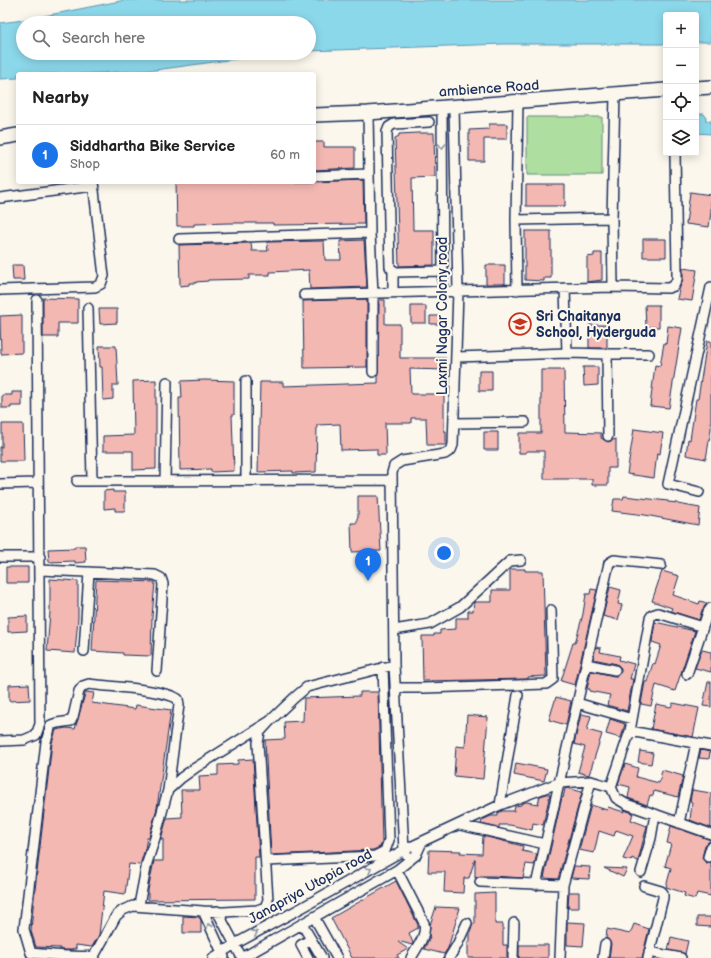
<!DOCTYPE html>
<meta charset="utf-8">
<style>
body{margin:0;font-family:"Balsamiq Sans",sans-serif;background:#f2f2f2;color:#222}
.controls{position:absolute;right:12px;top:12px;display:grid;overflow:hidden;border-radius:4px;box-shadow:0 2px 10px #0003}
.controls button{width:36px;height:36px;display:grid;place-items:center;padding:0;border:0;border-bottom:1px solid #e0e0e0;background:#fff;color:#222;font:20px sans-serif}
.you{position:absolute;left:444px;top:553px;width:14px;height:14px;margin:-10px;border:3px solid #fff;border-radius:50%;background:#1a73e8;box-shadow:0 0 0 6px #1a73e833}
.badge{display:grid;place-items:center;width:26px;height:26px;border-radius:50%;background:#1a73e8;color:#fff;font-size:13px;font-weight:700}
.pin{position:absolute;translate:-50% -33px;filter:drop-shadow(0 1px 2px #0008)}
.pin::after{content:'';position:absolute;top:21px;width:14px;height:12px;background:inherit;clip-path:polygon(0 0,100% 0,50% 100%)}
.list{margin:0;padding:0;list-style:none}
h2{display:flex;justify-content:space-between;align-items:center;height:52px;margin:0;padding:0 16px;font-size:17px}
h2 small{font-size:13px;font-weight:400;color:#767676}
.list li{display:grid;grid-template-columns:26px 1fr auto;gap:12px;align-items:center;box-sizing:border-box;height:60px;padding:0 16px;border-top:1px solid #e0e0e0}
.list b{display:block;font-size:15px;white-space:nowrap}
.list p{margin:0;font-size:13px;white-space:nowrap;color:#767676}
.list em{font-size:13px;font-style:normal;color:#767676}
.icon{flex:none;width:22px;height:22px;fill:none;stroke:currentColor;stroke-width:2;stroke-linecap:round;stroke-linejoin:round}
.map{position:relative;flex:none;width:711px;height:958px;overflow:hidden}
.search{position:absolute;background:#fff;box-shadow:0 2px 10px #0003;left:16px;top:16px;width:300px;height:44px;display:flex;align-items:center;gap:10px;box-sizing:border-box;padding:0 14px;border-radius:22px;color:#767676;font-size:15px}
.panel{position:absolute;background:#fff;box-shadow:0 2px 10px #0003;left:16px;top:72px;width:300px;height:112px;border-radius:4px}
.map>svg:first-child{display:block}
.green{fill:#aedfa0;stroke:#64877f}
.water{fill:#8cd8eb;stroke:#5f94b3}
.building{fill:#f4b8b3;stroke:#1b2f5e}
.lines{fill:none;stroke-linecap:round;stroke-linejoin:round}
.street-casing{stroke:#1b2f5e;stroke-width:12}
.secondary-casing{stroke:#1b2f5e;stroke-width:16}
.street{stroke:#fbf7ec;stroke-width:9}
.secondary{stroke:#fbf7ec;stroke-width:13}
.oneway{stroke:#8b93a5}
.labels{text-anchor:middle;stroke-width:4;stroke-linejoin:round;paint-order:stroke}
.street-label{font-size:14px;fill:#1b2f5e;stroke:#fbf7ec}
.poi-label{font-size:14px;font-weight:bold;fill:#1b2f5e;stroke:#fbf7ec;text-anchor:start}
</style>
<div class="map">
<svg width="711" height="958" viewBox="0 0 711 958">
<rect width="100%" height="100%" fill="#fbf7ec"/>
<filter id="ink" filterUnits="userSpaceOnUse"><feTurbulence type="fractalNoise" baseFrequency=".025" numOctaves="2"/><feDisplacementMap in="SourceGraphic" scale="8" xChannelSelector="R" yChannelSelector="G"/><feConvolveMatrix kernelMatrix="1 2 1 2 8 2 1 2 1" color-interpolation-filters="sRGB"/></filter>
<g filter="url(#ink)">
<path class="green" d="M527,117H602V175H527Z"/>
<path class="water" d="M125,0H711V42H696V15H666V44H503L309,51V23H23V53H280L155,70L81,74H18V78L0,79V23L24,20Z
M698,114H704L706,117V121H711V134L696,133V116Z"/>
<path class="building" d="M489,124H507V139H484V161H469V130L489,129Z
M418,133H434L435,177L412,178L413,230H434V265L399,266L395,138L399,136V134Z
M314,142H324V147H355V168L314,170Z
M363,180L364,224L273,225V223H229L194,224V226H177L176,182H314Z
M526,185H565V206H526Z
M690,192L711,195V212L709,227L686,224Z
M525,231H551V278H544V281L525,280Z
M643,239H666V257H643Z
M364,240L367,287L310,289L309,270L270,272V275H249V279L208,280V281L196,282V283H189V285L180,286L179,245L251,243L252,251H268L267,242L324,241L325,260H341L340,241Z
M594,253H602V280L587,282V257L594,256Z
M12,265H23L24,280H13Z
M486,265H505V284H486Z
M683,268L697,270L692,301L677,299L679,290L683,279Z
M43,298L78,299V323H58V337H43Z
M367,299V367L304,368L303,301Z
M379,300H385V324H400V358H446V370L410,369L411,394H444V431H446V445H427L426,418H411V423H385L386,455H377V449L341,450L340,424L317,425L316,472L293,473V471L258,472L260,382H283V386L378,383Z
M645,305H659V327H646Z
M411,306H426V323H411Z
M99,309H117V323L100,324Z
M22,315V353L1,354L0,316Z
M430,316H439V324H430Z
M589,325H607V348H589Z
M668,326L682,328L669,408L650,406L655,365L660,366L664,343L666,344Z
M707,341H711V429L706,459L686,455L688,439L690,440L696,399H698Z
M99,346H116L118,385H113V399L103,400L102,367H100Z
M583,367H598V385L584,386Z
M541,370H564L565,432L601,433V438L608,442L616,439V468H608V485H592V479H544V451H526V453H519V433H541Z
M479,371H492V391H479Z
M156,380V469L133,470V451H103V436L134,435L133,381Z
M205,380L234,381V415H232L234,471L211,472V469L180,470L179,398H182L181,381Z
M12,392H22V406H11V408H2V395H12Z
M2,424H23L24,461H0V447H2Z
M634,429L663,433L660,454L657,453L654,478L627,474Z
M484,432H498V450H484Z
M113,490V492H125V511H115V508L104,509V491Z
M358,496H378L381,551L352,552L351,523H357V518H358Z
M624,496L668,501V502L678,503V504L700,508L698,525L645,515L612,511L614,499H623Z
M75,546H85L86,562L75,563V561L49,562L48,549L75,548Z
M6,567H28V583H6Z
M510,569H525V571H543L546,676L528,677V679L423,681L422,636H434V634H440V630L456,629V618H468V611H473L474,602H492V590H510Z
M662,571L679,576L673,595L699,604L700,601L707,603L702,610L699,620L671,611L672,608L652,601Z
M50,579L78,581V618L75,653L47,651L50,612Z
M96,580L155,582L152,617L151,656L123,655V653L92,651Z
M610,587L621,590L618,604L622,605L618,620L603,616Z
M591,589L597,590L575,685L561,681L573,643H575L583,614L586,594H590Z
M27,616V631L8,632V617Z
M655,622L695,631L675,691L656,685L651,706L641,704L645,682H647L653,663L655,664L661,645L652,642Z
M596,647L601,648L600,652L620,656L619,660L634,664L630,679H633L627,711L607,705L610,695L589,691L590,689H587L591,671L614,676H617L621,672V668L617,664L593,659Z
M702,650L711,652V672L695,668Z
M708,682H711V707L703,706Z
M29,684L30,700L9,701V685Z
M86,692L94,693L92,703L135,709L136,705L171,710L157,808L149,837H147L145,849L140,865L129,864L125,894L104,891L99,935L92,947L76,945V949H73L72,950H60V948L36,947L31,931L33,907L52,743L56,730L66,728L75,729L85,694Z
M360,692H378L382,843L380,847L373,850L271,855L265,740L285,739L284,722L303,721L304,698L360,696Z
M556,697L571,701L566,725L549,720Z
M673,703L699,708L693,737L651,729L656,704L671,707Z
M581,714L591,716L587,730L602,734L589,775L578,772L585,747L574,744Z
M467,715L488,717L483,779L454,776L456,746L465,747Z
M610,719L625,724L621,738L606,734Z
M701,750L710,752L709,759L699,758Z
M640,751L653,753L651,764L638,762Z
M253,759L259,857H255V899L148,900V890L154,861H163V839H161L167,818L182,817L181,790H200L199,776L218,775V765L238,764V760Z
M516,763L547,769L544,781L514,775Z
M625,764L638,768L636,777L659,783L662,770L683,776L678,797L654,791L653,796L650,795L647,805L628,798L630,787L618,784Z
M567,788L582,792L558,879L544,878L562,797L563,798L565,789Z
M692,790L711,793V828L690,820L692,803L690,802Z
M547,794H550L543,825L533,823L532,830L510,825H499V828L481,824L482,820L491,816H498V813L502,811H514L515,806L521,805L522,803L526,802L538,804L540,796Z
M591,805L607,810L608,807L624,812V810L633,813L631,820L647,826L638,861L632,858L631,861L623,859L633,836L616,830L614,836L599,831L594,853L579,850Z
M671,826L711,840L705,845L702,858L706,863L711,862V896L697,893L695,899L684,896L685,893L666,887L671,868L665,866L671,844L667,843Z
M483,836L523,846L522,851L537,854L534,865L526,864L523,878L494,876H480L475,878V859L469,878H464L463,893L444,892L445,872H428L429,850L461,851L460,853L482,854Z
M574,866L590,867L589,879L571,878Z
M604,868L627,869L623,877Z
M396,881L418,925V928L409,933L413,943L412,945L398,941V942L408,949L397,955L399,958H352L331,918Z
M569,892H579V908H568Z
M495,893V924H503V945H507V958H468V942H470V933L473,924H475V894Z
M436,907L460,908L448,948L444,954L424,949L430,937L429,938L430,925Z
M183,916L199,917L201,920V933H183Z
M697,917H711V927L697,926Z
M567,922L585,923L583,946L567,945Z
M634,924L649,929L642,958H609L611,944L609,940L606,938L607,929L630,934Z
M671,937L688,941L685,954L668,950Z
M519,945H548V958H519Z"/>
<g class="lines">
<g class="street-casing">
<path id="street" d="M442,107L443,291
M368,113L370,233L373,294V372
M429,122L394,124L389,127L387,132L390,267L395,272L443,271
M314,176L369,174
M0,198L93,186
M516,220L612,218
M179,239L370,233
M393,271V292
M613,287L612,218L615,94
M565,288L567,353
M0,290L95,287L101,284L104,276L93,182
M517,290L516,220L518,102
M304,295L613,287L668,288L674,286L677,279V270L675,153
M88,308L92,480
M607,354H649
M457,357L567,353L607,354L608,436
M246,381V481
M454,423L525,422
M77,481L392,480
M165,481L167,382
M0,484L37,483
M699,492L668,484L711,287
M0,557H40
M40,570L155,575L161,578L163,584L157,671
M394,630L430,624L460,607L510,561L521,560
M84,651L89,572
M586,664L615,670
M687,674L708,612L711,608
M395,688H424L546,684L553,679L551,610
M577,703L632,719
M630,731L711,746
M0,741L24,740L36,735L40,724C40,583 37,441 37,300
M611,787L630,731L650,618L652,615L658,613L703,627
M168,790L179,705L178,699C163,689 109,687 89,684L83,686L79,691L73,717L71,721L57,723L51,725L46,742L24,929L31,953C52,955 73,958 94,956L116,916L123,910L133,906L203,911L224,912L257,910L265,907L268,900L258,743L260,732L270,721
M500,805L518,695
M679,823L696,743
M460,825L545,844
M708,857L711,847
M410,860L404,850L394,665L392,473L394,466L402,461L445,454L451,450L453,445L458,291L454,106
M266,861L375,856L385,851L389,840L383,667
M397,870L424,923C427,936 417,947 411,958
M641,872L651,838L655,814
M480,882L563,885
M536,885L609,563L614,560L661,565
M644,886L661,891L663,893V898L648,958
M139,905L147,863L155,838L168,790L181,778L195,768L270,721L294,698L307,687L394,665
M203,911L224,957
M217,911L242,958
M314,917L337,958
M302,924L322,958
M649,952L681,958
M213,958L235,944L303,907L404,850L500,805L558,783L591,781L611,787L616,798L626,804L711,834
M242,958L397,870L416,855L422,842
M308,958L301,945L311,939
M449,958L457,945L467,923
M513,958L514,923
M560,958L563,885L591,781
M603,958L605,944"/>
</g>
<g class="secondary-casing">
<path id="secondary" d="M696,88L711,87
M314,115L368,113L666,90
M0,138L18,135"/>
</g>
<use href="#street" class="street"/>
<use href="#secondary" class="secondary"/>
</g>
<defs><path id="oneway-chevron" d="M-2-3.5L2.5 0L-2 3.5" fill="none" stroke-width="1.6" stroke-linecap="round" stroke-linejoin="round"/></defs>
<g class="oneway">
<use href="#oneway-chevron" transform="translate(442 146) rotate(90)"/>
<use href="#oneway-chevron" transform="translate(369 870) rotate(-30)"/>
<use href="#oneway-chevron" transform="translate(209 926) rotate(-113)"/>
<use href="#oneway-chevron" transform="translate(255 933) rotate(-28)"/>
</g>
</g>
<defs>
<g id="school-ring" transform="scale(1.15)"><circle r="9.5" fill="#fbf7ec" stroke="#c8321e" stroke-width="1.5"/><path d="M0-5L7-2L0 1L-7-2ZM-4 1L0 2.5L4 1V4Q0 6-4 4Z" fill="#c8321e"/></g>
</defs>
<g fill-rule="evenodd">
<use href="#school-ring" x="520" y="324"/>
</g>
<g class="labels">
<g class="street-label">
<text transform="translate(489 88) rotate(-4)" y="5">ambience Road</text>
<text transform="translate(442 316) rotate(-90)" y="5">Laxmi Nagar Colony road</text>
<text transform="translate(310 886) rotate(-29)" y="5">Janapriya Utopia road</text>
</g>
<g class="poi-label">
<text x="536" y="321">Sri Chaitanya<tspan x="536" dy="16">School, Hyderguda</tspan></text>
</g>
</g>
</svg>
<div class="controls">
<button>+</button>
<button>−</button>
<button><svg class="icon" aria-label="locate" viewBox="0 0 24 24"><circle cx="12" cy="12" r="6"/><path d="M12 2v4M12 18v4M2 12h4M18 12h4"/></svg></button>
<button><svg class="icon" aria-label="layers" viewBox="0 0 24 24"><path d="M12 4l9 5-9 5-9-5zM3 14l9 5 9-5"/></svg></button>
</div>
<div class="you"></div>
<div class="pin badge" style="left:368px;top:581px">1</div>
<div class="search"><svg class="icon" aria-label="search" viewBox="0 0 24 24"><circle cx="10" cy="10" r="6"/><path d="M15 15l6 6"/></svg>Search here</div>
<section class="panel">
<h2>Nearby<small></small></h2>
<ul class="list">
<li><span class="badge">1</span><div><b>Siddhartha Bike Service</b><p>Shop</p></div><em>60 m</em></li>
</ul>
</section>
</div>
